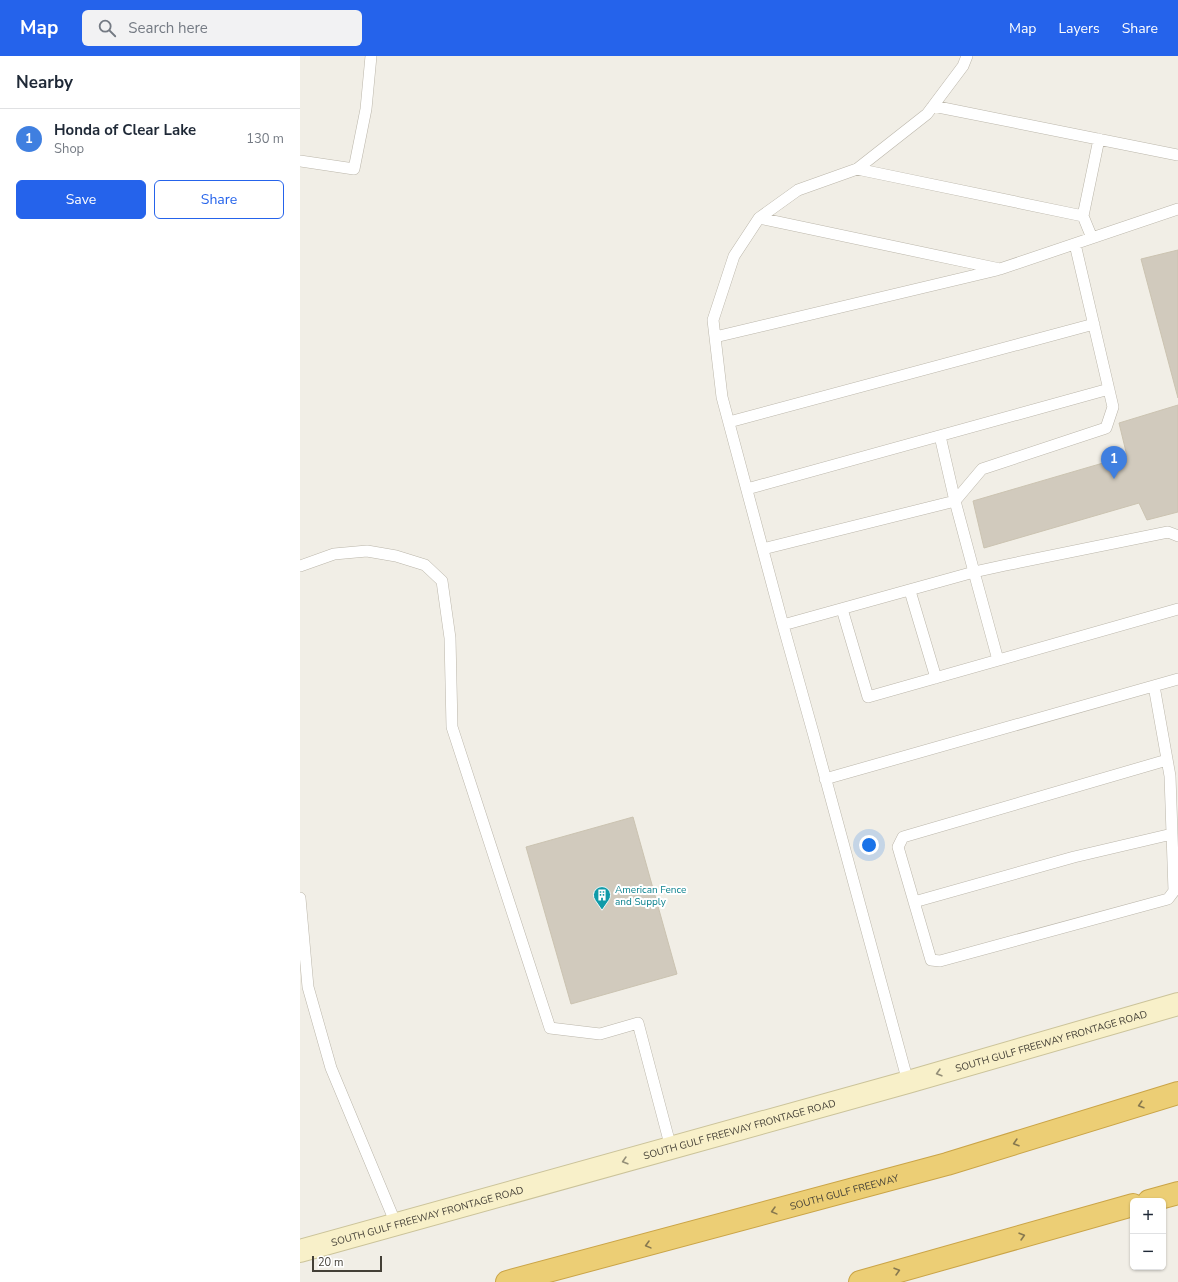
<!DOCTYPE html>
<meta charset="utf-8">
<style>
body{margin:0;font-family:"Nunito Sans",sans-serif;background:#f2f2f3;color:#1f2937}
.controls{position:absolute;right:12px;bottom:12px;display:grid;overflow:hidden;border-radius:6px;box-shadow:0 1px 3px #0004}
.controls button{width:36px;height:36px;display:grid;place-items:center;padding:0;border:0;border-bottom:1px solid #e0e1e3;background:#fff;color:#1f2937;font:20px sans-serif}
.scale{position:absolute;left:12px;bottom:10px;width:70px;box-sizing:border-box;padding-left:4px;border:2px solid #433f36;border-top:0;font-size:11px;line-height:14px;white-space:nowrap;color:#433f36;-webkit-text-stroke:3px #fff;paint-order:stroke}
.you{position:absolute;left:569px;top:789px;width:14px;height:14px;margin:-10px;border:3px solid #fff;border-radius:50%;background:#1a73e8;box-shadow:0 0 0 6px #1a73e833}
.badge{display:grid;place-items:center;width:26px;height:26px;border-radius:50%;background:#2563eb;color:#fff;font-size:13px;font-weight:700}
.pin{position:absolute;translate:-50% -33px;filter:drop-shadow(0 1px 2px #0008)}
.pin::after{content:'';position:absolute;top:21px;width:14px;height:12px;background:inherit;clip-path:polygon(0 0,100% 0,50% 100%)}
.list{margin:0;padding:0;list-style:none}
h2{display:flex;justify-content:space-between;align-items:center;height:52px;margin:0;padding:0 16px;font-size:17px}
h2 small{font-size:13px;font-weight:400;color:#747a83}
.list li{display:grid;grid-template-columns:26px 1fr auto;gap:12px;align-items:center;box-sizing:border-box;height:60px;padding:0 16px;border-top:1px solid #e0e1e3}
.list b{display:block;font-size:15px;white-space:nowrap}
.list p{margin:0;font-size:13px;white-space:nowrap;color:#747a83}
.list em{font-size:13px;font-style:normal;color:#747a83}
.actions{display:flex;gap:8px;padding:12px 16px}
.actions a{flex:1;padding:9px 0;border:1px solid #2563eb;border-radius:6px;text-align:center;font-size:14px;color:#2563eb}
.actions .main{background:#2563eb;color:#fff}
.icon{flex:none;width:22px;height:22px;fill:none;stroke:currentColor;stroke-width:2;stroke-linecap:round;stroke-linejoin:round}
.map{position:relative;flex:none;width:878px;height:1226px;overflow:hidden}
header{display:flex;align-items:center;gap:24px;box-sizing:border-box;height:56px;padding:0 20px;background:#2563eb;color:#fff}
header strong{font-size:19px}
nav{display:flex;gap:22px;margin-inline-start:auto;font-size:14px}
.search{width:280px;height:36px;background:#f2f2f3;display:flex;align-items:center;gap:10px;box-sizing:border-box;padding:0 14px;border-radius:6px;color:#747a83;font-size:15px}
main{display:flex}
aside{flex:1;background:#fff}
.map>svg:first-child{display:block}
.building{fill:#d1cabd;stroke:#cbc3b1}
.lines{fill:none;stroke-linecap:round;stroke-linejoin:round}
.lane-casing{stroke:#bbb6aa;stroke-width:12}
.secondary-casing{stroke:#cbc39a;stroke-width:24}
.highway-casing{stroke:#caa447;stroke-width:24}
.lane{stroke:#fff;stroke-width:11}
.secondary{stroke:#f8f0c9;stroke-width:22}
.highway{stroke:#ecce75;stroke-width:22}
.oneway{stroke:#948f78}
.oneway2{stroke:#87784f}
.labels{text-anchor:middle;stroke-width:4;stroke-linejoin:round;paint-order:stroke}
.culture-label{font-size:10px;fill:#0d838f;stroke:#fff;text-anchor:start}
.street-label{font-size:10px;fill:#433f36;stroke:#fff}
</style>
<header>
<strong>Map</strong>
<div class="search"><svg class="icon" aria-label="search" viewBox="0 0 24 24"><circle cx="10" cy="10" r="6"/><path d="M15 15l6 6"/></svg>Search here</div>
<nav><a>Map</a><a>Layers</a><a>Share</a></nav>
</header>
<main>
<aside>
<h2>Nearby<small></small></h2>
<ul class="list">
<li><span class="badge" style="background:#3f7fe0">1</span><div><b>Honda of Clear Lake</b><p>Shop</p></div><em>130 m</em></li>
</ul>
<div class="actions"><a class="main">Save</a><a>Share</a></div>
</aside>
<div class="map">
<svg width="878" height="1226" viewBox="0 0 878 1226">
<rect width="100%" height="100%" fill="#f1eee6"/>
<path class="building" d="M878,194V342L841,203Z
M878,349V456L847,464L839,447L684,492L673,445L827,400L819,367Z
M333,761L377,918L271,948L226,791Z"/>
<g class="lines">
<g class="lane-casing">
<path id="lane" d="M633,50L878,99
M0,105L54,113L66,53L71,0
M557,113L783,160L799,83
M783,160L792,182
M459,162L700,213L878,153
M775,188L813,351L806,372L682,413L655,445L674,516L706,509L868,476L878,480
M415,281L697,214
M429,366L794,268
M447,433L809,333
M463,493L655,445L640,380
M0,510L34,498L67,495L96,500L125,509L142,525L150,582L152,671L250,972L300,978L338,967L371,1092
M610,535L636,622
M542,553L568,641L878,553
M483,569L674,516L698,604
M854,630L870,720L874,835L868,843L640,905L631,904L598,791L603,781L867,704
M525,723L878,623
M0,842L8,931L31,1012L96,1168
M614,846L774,801L872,778
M608,1026L514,680L483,569L422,341L413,264L434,200L459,162L498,134L557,113L627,58L663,10L667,0"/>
</g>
<g class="secondary-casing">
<g id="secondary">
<path id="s1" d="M0,1195L608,1026L878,948"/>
</g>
</g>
<g class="highway-casing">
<g id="highway">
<path d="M849,1145L878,1137"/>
<path id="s2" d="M207,1226L647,1108L878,1037"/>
<path d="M560,1226L833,1149"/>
</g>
</g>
<use href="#lane" class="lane"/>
<use href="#secondary" class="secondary"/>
<use href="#highway" class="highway"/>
</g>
<defs><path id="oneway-chevron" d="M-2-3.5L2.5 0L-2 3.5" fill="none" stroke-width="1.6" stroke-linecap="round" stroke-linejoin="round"/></defs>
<g class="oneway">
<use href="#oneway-chevron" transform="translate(639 1017) rotate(164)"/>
<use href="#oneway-chevron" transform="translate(325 1105) rotate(164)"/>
</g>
<g class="oneway2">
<use href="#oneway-chevron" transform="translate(841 1049) rotate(163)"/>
<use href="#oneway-chevron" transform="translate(716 1087) rotate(163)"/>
<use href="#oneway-chevron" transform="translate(474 1155) rotate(165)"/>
<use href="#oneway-chevron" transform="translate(722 1180) rotate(-16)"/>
<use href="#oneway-chevron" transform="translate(348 1189) rotate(165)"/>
<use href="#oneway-chevron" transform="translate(597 1215) rotate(-16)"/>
</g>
<defs>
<g id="building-pin" transform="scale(0.9)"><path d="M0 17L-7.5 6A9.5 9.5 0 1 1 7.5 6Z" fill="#0f9aa8" stroke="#fff"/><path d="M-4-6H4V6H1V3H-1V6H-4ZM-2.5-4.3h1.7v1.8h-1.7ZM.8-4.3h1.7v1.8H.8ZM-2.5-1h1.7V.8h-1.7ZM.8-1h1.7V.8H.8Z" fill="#fff"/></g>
</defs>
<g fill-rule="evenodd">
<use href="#building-pin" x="302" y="839"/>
</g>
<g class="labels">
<g class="culture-label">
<text x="315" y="837">American Fence<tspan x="315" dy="12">and Supply</tspan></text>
</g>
<g class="street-label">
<text dy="4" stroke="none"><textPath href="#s1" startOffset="780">SOUTH GULF FREEWAY FRONTAGE ROAD</textPath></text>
<text dy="4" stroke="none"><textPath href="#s1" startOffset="456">SOUTH GULF FREEWAY FRONTAGE ROAD</textPath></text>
<text dy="4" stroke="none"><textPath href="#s2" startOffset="349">SOUTH GULF FREEWAY</textPath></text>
<text dy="4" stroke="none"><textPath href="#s1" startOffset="132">SOUTH GULF FREEWAY FRONTAGE ROAD</textPath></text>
</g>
</g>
</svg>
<div class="controls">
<button>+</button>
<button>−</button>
</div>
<div class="scale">20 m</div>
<div class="you"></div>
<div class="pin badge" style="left:814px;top:423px;background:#3f7fe0">1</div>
</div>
</main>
